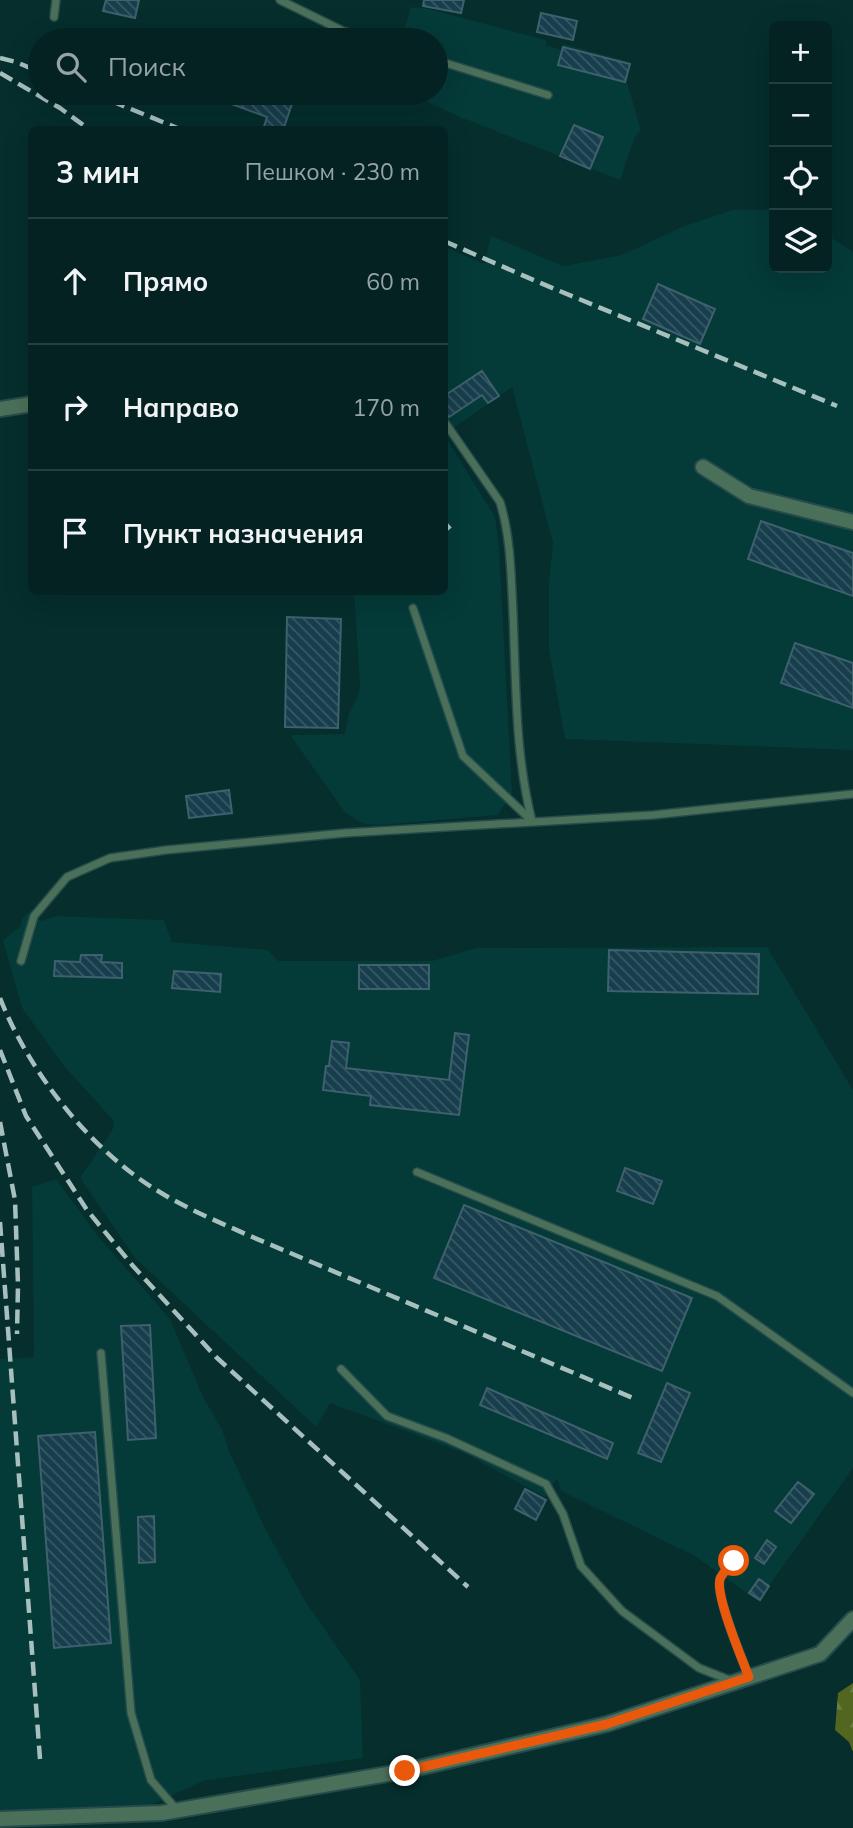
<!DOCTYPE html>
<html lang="ru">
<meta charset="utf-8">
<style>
body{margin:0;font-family:Mulish,sans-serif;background:#0d2a2a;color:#f1f3f6}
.controls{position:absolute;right:21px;top:21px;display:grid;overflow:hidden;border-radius:10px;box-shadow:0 7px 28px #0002}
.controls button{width:63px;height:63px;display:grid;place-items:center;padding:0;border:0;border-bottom:2px solid #253f40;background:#042222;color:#f1f3f6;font:35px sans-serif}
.stop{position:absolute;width:21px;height:21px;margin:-16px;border:5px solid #ea580c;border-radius:50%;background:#fff}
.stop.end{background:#ea580c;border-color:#fff;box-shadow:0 2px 7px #0008}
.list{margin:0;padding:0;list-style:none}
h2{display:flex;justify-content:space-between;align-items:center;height:91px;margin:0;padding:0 28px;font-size:30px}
h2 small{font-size:23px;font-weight:400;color:#97a4a5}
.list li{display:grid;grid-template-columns:46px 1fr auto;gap:21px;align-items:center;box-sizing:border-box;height:126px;padding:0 28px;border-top:2px solid #253f40}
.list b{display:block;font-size:26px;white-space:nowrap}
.list em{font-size:23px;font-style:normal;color:#97a4a5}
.icon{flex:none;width:38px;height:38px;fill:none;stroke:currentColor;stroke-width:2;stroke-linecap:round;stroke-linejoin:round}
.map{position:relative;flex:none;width:853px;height:1828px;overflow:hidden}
.search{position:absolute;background:#042222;box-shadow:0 7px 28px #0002;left:28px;top:28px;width:420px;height:77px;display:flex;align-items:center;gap:18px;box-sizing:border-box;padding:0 24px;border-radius:38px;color:#97a4a5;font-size:26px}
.panel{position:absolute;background:#042222;box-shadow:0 7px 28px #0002;left:28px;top:126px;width:420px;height:469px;border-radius:10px}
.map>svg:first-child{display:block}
.built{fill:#043a38}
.forest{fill:url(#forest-firs)}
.building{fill:url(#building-back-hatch);stroke:#3f606d;stroke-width:2}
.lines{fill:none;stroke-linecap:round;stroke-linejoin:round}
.service-casing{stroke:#264b4a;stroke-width:10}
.minor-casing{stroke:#264b4a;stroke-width:18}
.service{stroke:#4b705a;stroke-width:7}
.minor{stroke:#4b705a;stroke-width:14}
.rail{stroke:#a7c0be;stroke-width:4.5;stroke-dasharray:14 7;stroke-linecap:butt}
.route{stroke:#ea580c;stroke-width:9}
</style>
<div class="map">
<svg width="853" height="1828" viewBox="0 0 853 1828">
<defs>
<pattern id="forest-firs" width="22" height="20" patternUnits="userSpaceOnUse" patternTransform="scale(1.75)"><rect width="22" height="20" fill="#52661f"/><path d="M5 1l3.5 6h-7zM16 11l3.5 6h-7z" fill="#6a7c3f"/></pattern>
<pattern id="building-back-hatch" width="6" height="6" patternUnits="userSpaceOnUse" patternTransform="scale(1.75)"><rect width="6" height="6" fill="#173e4c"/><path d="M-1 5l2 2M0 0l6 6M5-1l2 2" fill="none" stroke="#385a66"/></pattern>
</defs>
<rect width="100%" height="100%" fill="#052e2d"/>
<path class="built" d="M411,7L429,9L546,40V45L561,50L564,44L630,62L627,82L641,130L635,137L620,180L460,117L408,93H436V40H401Z
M732,210H774V268H827V235L853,252V750L565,739L549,650V582L553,543L512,387L445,434V247L484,264L491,236L564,266L622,255L682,227Z
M445,436L495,517L499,547L512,793L498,815L381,825L365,824L356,820L344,811L290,735L345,734L349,713L358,696L360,686L354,592H444Z
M28,913L42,921L56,916L164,920L172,942L268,950L278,961H432L476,948L767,947L853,1090V1468L758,1601L695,1556L561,1491L557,1479L545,1497L464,1453L330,1403L316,1427L135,1258L80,1178L114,1127L113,1120L64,1066L22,1008L3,940L21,926L22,919Z
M56,1179L98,1236L170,1319L204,1399L222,1429L229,1451L267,1532L305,1601L360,1680L363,1758L203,1781L151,1805L0,1813V1359L34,1357L32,1187Z"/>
<path class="forest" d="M853,1683V1752L849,1742L835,1730L838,1693Z"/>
<path class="building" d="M106,0H139L135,18L103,11Z
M424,0H464L461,13L423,6Z
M541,13L577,21L573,40L537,32Z
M563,47L630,64L625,82L558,65Z
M204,93H290L295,95L283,130H263L267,117L204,94Z
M574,125L603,137L590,169L560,156Z
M658,284L715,309L700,344L643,319Z
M482,371L499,396L488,403L482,395L449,417L444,411V396Z
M761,521L853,553V596L748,559Z
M287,617L341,619L338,728L285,727Z
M795,643L853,663V708L781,683Z
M229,790L232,813L189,818L186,796Z
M609,950L759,954L758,994L608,991Z
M81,955H102L101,962L122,963V978L54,976L55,961L80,962Z
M359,965H429V989H359Z
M174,971L221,974L220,992L172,988Z
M455,1033L469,1035L459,1115L370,1105L371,1096L323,1090L326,1066H329L332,1041L349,1043L346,1068L449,1080Z
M625,1168L662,1181L653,1204L617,1191Z
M464,1205L692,1298L662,1371L434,1278Z
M150,1325L156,1438L128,1440L121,1326Z
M667,1383L690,1393L661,1462L638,1453Z
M487,1388L613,1443L607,1459L480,1405Z
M95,1432L111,1643L54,1648L38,1436Z
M798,1482L814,1494L791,1523L775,1511Z
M525,1489L546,1500L536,1520L515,1509Z
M154,1516L155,1562L139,1563L138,1517Z
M767,1540L776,1547L764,1564L755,1558Z
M759,1579L769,1586L760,1600L749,1593Z"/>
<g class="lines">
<g class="service-casing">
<path id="service" d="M280,0L343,31L374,40
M54,17L56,0
M436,60L548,95
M444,421L500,502C511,538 511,576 513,613C516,683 515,754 532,821
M413,608L463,756L532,821
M21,961L34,916L67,877L110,858L166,850L345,833L653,815L853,794
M417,1172L717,1296L853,1393
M101,1353L131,1713L151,1780L177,1810
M341,1369L387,1416L446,1438L546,1484L563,1514L581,1566L622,1611L699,1668L732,1681
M734,1561C730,1566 722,1573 720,1579C715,1595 742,1659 749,1677"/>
</g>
<g class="minor-casing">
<path id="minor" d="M0,409L32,404
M703,467L749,496L853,522
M0,1819L162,1813L405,1771L607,1724L820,1654L853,1619"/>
</g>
<use href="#service" class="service"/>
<use href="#minor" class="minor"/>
<path class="rail" d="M0,58L16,62L40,72
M0,73L60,108L90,130
M92,93L182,130
M444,241L538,282L837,406
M444,522L450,529
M0,998C29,1072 90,1150 158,1191C187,1209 219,1222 250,1236L633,1398
M0,1050L26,1116L87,1210L133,1266L216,1357L468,1587
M0,1122L15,1200L18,1285L17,1334
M0,1222L40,1759"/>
</g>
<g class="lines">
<path class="route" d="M405,1771L607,1724L749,1677C742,1659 715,1595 720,1579C722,1573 730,1566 734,1561"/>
</g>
</svg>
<div class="controls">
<button>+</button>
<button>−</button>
<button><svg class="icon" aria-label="locate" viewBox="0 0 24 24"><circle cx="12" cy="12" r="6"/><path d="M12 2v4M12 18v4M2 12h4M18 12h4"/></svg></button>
<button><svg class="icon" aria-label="layers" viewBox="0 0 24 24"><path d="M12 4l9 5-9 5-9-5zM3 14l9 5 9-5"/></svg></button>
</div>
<div class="stop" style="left:734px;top:1561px"></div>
<div class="stop end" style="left:405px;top:1771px"></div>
<div class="search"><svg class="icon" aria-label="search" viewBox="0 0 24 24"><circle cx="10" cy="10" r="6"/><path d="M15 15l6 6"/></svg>Поиск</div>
<section class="panel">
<h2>3 мин<small>Пешком · 230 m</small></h2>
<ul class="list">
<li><svg class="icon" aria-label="ahead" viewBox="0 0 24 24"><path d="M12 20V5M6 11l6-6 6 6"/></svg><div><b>Прямо</b></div><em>60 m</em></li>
<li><svg class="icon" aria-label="right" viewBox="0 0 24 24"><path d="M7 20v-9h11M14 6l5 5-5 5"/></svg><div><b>Направо</b></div><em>170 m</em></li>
<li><svg class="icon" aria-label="arrive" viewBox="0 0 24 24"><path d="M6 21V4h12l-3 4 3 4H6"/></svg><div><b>Пункт назначения</b></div></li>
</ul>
</section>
</div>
